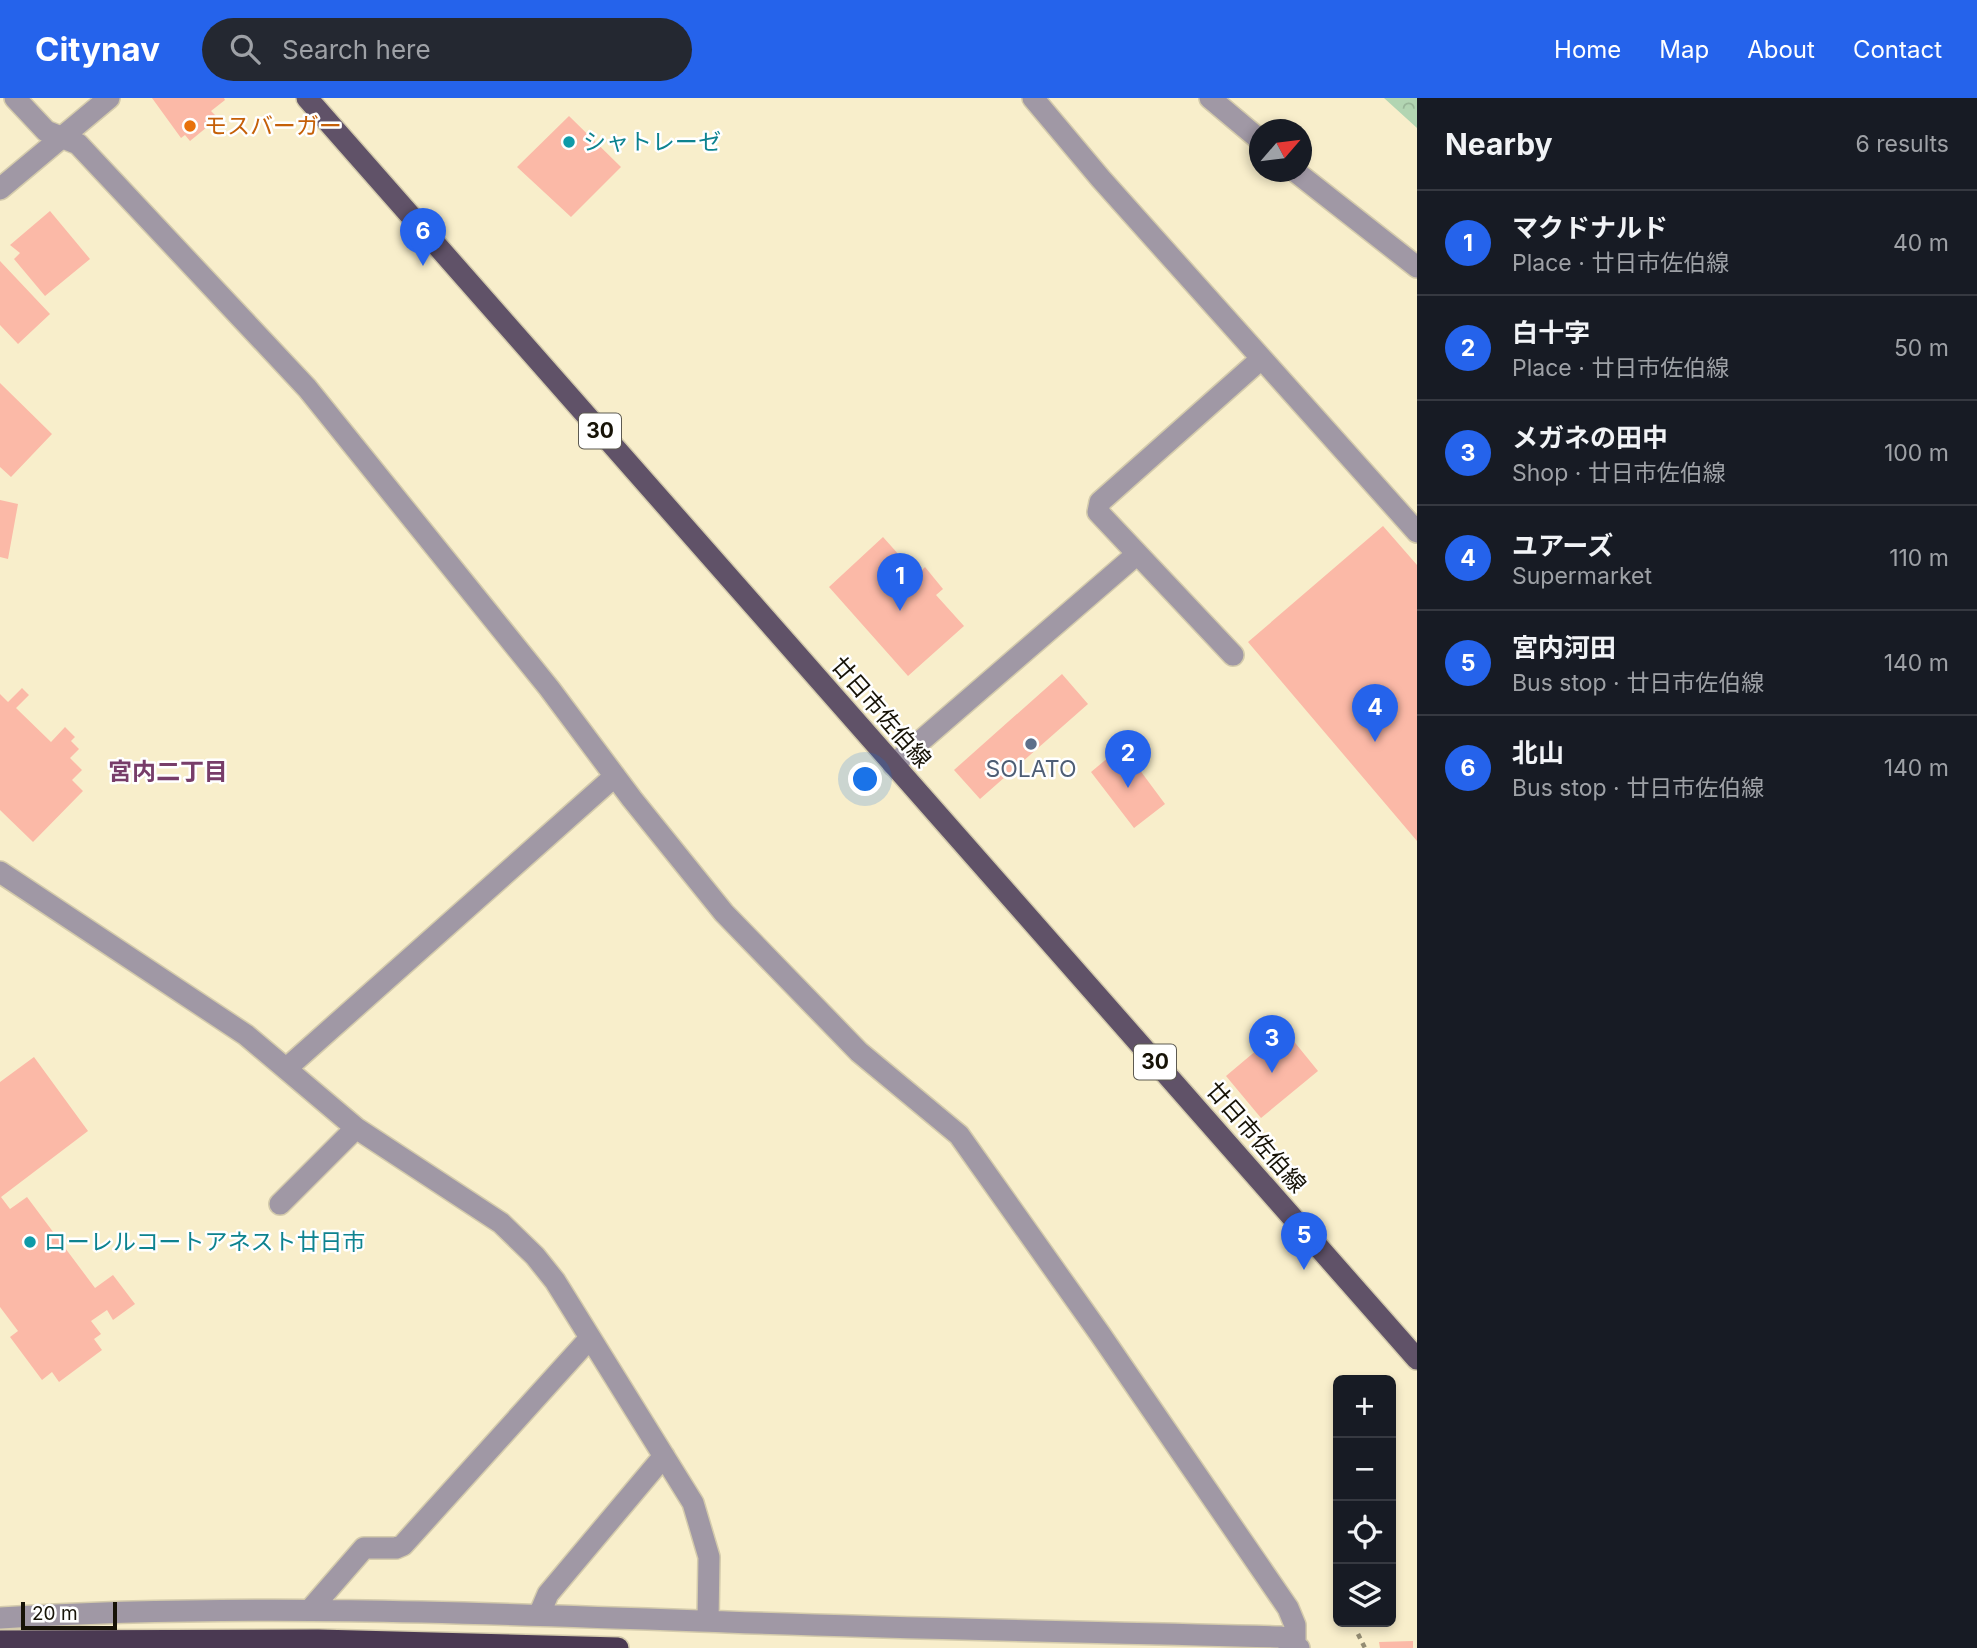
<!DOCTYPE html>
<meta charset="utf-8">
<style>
body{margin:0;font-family:Inter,"Noto Sans JP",sans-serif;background:#242831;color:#f1f3f6}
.controls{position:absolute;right:21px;bottom:21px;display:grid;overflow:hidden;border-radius:10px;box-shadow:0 4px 10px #0003}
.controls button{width:63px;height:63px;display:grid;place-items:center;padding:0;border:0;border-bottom:2px solid #363941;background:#171b24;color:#f1f3f6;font:35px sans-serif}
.compass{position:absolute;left:1249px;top:21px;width:63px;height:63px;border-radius:50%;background:#171b24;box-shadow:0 4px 10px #0003;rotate:62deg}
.scale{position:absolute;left:21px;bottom:18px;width:96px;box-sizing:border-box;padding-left:7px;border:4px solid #171307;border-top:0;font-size:19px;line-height:24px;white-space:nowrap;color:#171307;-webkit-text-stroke:5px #fff;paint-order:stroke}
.you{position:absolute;left:866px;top:682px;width:24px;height:24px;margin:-18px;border:5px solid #fff;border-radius:50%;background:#1a73e8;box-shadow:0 0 0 10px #1a73e833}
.badge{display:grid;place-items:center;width:46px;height:46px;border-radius:50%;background:#2563eb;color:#fff;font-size:23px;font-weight:700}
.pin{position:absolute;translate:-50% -58px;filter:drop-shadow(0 2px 4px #0008)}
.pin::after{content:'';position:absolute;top:37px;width:24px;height:21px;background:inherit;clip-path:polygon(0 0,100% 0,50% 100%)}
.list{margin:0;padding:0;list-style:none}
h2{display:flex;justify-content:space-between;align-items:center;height:91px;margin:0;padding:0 28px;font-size:30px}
h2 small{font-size:23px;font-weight:400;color:#9ea1a6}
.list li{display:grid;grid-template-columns:46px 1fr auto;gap:21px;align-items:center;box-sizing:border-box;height:105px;padding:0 28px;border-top:2px solid #363941}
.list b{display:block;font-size:26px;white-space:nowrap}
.list p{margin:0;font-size:23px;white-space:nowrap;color:#9ea1a6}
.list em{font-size:23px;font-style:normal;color:#9ea1a6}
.icon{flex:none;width:38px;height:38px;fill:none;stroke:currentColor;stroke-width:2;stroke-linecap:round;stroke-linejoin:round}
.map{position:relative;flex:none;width:1417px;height:1550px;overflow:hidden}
header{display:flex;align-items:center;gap:42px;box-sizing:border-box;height:98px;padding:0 35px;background:#2563eb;color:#fff}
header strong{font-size:33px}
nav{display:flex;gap:38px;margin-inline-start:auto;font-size:24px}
.search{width:490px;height:63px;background:#242831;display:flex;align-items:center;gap:18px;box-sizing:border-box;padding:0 24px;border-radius:38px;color:#9ea1a6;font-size:26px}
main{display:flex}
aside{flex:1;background:#171b24}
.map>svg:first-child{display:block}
.park{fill:url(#park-crowns)}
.building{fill:#fbb9a7}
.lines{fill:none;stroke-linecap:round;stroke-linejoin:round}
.minor-casing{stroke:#d4cbac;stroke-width:24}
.major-casing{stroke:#d4cbac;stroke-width:24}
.highway-casing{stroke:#d4cbac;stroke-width:24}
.path{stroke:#938c73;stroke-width:4.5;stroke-dasharray:5 5;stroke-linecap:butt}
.minor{stroke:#a098a5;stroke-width:21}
.major{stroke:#605268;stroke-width:21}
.highway{stroke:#4a3952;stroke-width:21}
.food-dot{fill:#e8710a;stroke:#fff;stroke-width:2.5}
.culture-dot{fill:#0f9aa8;stroke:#fff;stroke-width:2.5}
.service-dot{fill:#5c6f8a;stroke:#fff;stroke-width:2.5}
.labels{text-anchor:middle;stroke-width:5;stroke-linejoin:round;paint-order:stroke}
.shield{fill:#fff;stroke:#5d5a51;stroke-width:2}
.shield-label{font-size:21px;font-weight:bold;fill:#171307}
.food-label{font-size:23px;fill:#c56008;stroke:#fff;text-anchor:start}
.culture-label{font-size:23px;fill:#0d838f;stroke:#fff;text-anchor:start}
.street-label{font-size:23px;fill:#171307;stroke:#fff}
.service-label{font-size:23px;fill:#4e5e75;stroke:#fff}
.neighbourhood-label{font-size:24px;font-weight:bold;fill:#773d69;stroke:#fff}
</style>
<header>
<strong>Citynav</strong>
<div class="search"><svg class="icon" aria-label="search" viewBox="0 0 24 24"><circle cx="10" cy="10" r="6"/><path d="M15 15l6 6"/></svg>Search here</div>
<nav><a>Home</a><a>Map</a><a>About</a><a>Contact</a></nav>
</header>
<main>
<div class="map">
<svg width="1417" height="1550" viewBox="0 0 1417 1550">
<defs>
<pattern id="park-crowns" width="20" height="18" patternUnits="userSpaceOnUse" patternTransform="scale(1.75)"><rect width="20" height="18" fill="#b2d5b2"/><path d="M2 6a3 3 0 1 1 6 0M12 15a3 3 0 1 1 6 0" fill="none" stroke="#98b698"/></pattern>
</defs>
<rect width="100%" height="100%" fill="#f8eecb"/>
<path class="park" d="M1384,0H1417V31V30Z"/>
<path class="building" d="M152,0H224L225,2L211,13L218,20L190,43L185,37L181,40Z
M569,18L621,69L571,119L517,69Z
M50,113L90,161L45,198L14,161L20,155L10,147Z
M0,163L50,216L18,246L0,227Z
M0,285L52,336L11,379L0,369Z
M0,402L18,406L8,461L0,459Z
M1383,428L1417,467V743L1248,544Z
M883,439L917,477L925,469L943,491L936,497L964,528L908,578L829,489Z
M1062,576L1088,606L980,701L954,672Z
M22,590L29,597L16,610L51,644L65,629L75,639L71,643L79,651L70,660L82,672L72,682L83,693L33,744L0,712V596L8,604Z
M1122,648L1165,706L1134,730L1091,674Z
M1283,930L1318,973L1261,1020L1226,978Z
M34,959L88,1033L1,1099L10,1111L27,1099L95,1190L113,1177L135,1206L113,1222L107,1212L91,1223L101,1236L94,1241L102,1252L59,1284L52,1274L42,1282L10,1239L18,1233L0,1209V984Z
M1413,1543V1550H1380L1379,1544Z"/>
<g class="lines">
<g class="minor-casing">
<path id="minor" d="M15,0L46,33L78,46L307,290L549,590L632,701L724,815L859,954L959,1037L1100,1236L1288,1510L1295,1527V1548
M1033,0L1101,81L1417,434
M1210,0L1260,42
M1296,74L1417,169
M0,91L109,0
M1233,557L1098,414L1100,404L1261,261
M893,667L1136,457
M0,774L246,937L356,1030L501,1125L535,1158L555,1183L693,1405L709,1459L708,1523
M288,969L615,678
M280,1106L356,1030
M310,1512L364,1450H396L403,1447L590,1240
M539,1517L548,1496L664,1358
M0,1520C242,1505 485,1515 727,1524C912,1531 1096,1534 1281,1539L1299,1550"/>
</g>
<g class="major-casing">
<path id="major" d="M307,0L1417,1261"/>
</g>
<g class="highway-casing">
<path id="highway" d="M0,1543L318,1542L618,1550"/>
</g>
<path class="path" d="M1358,1536L1365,1550"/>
<use href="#minor" class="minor"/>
<use href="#major" class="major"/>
<use href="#highway" class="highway"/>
</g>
<circle class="food-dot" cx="190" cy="28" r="7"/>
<g class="culture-dot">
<circle cx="569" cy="44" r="7"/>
<circle cx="30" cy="1144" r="7"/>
</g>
<circle class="service-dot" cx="1031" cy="646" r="7"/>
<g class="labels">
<g class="shield">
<rect x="579" y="315.5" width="42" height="35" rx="5"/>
<rect x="1134" y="946.5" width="42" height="35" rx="5"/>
</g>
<g class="shield-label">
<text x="600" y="340">30</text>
<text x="1155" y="971">30</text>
</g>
<g class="food-label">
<text x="204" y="36">モスバーガー</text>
</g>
<g class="culture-label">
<text x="583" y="52">シャトレーゼ</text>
<text x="44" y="1152">ローレルコートアネスト廿日市</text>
</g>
<g class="street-label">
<text transform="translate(881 614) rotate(49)" y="8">廿日市佐伯線</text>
<text transform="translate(1256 1039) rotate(49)" y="8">廿日市佐伯線</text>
</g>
<g class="service-label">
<text x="1031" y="679">SOLATO</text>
</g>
<g class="neighbourhood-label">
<text x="168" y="682">宮内二丁目</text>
</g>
</g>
</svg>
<div class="controls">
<button>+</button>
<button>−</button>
<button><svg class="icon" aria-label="locate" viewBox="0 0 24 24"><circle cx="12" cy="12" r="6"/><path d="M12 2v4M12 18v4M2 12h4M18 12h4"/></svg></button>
<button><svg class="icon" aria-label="layers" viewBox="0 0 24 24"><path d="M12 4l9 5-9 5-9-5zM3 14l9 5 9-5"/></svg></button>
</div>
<svg class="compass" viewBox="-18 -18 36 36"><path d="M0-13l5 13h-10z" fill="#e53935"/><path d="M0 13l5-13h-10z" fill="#9ea1a6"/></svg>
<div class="scale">20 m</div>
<div class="you"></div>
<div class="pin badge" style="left:900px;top:513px">1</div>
<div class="pin badge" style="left:1128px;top:690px">2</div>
<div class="pin badge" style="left:1272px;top:975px">3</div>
<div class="pin badge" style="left:1375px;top:644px">4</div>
<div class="pin badge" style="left:1304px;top:1172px">5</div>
<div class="pin badge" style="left:423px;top:168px">6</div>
</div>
<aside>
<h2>Nearby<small>6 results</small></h2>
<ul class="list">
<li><span class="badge">1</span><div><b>マクドナルド</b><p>Place · 廿日市佐伯線</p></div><em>40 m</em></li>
<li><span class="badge">2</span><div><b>白十字</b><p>Place · 廿日市佐伯線</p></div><em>50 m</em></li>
<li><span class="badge">3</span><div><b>メガネの田中</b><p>Shop · 廿日市佐伯線</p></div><em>100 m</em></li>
<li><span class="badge">4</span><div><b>ユアーズ</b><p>Supermarket</p></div><em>110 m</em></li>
<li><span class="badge">5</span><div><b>宮内河田</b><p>Bus stop · 廿日市佐伯線</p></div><em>140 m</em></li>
<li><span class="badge">6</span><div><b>北山</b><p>Bus stop · 廿日市佐伯線</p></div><em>140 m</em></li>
</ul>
</aside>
</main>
